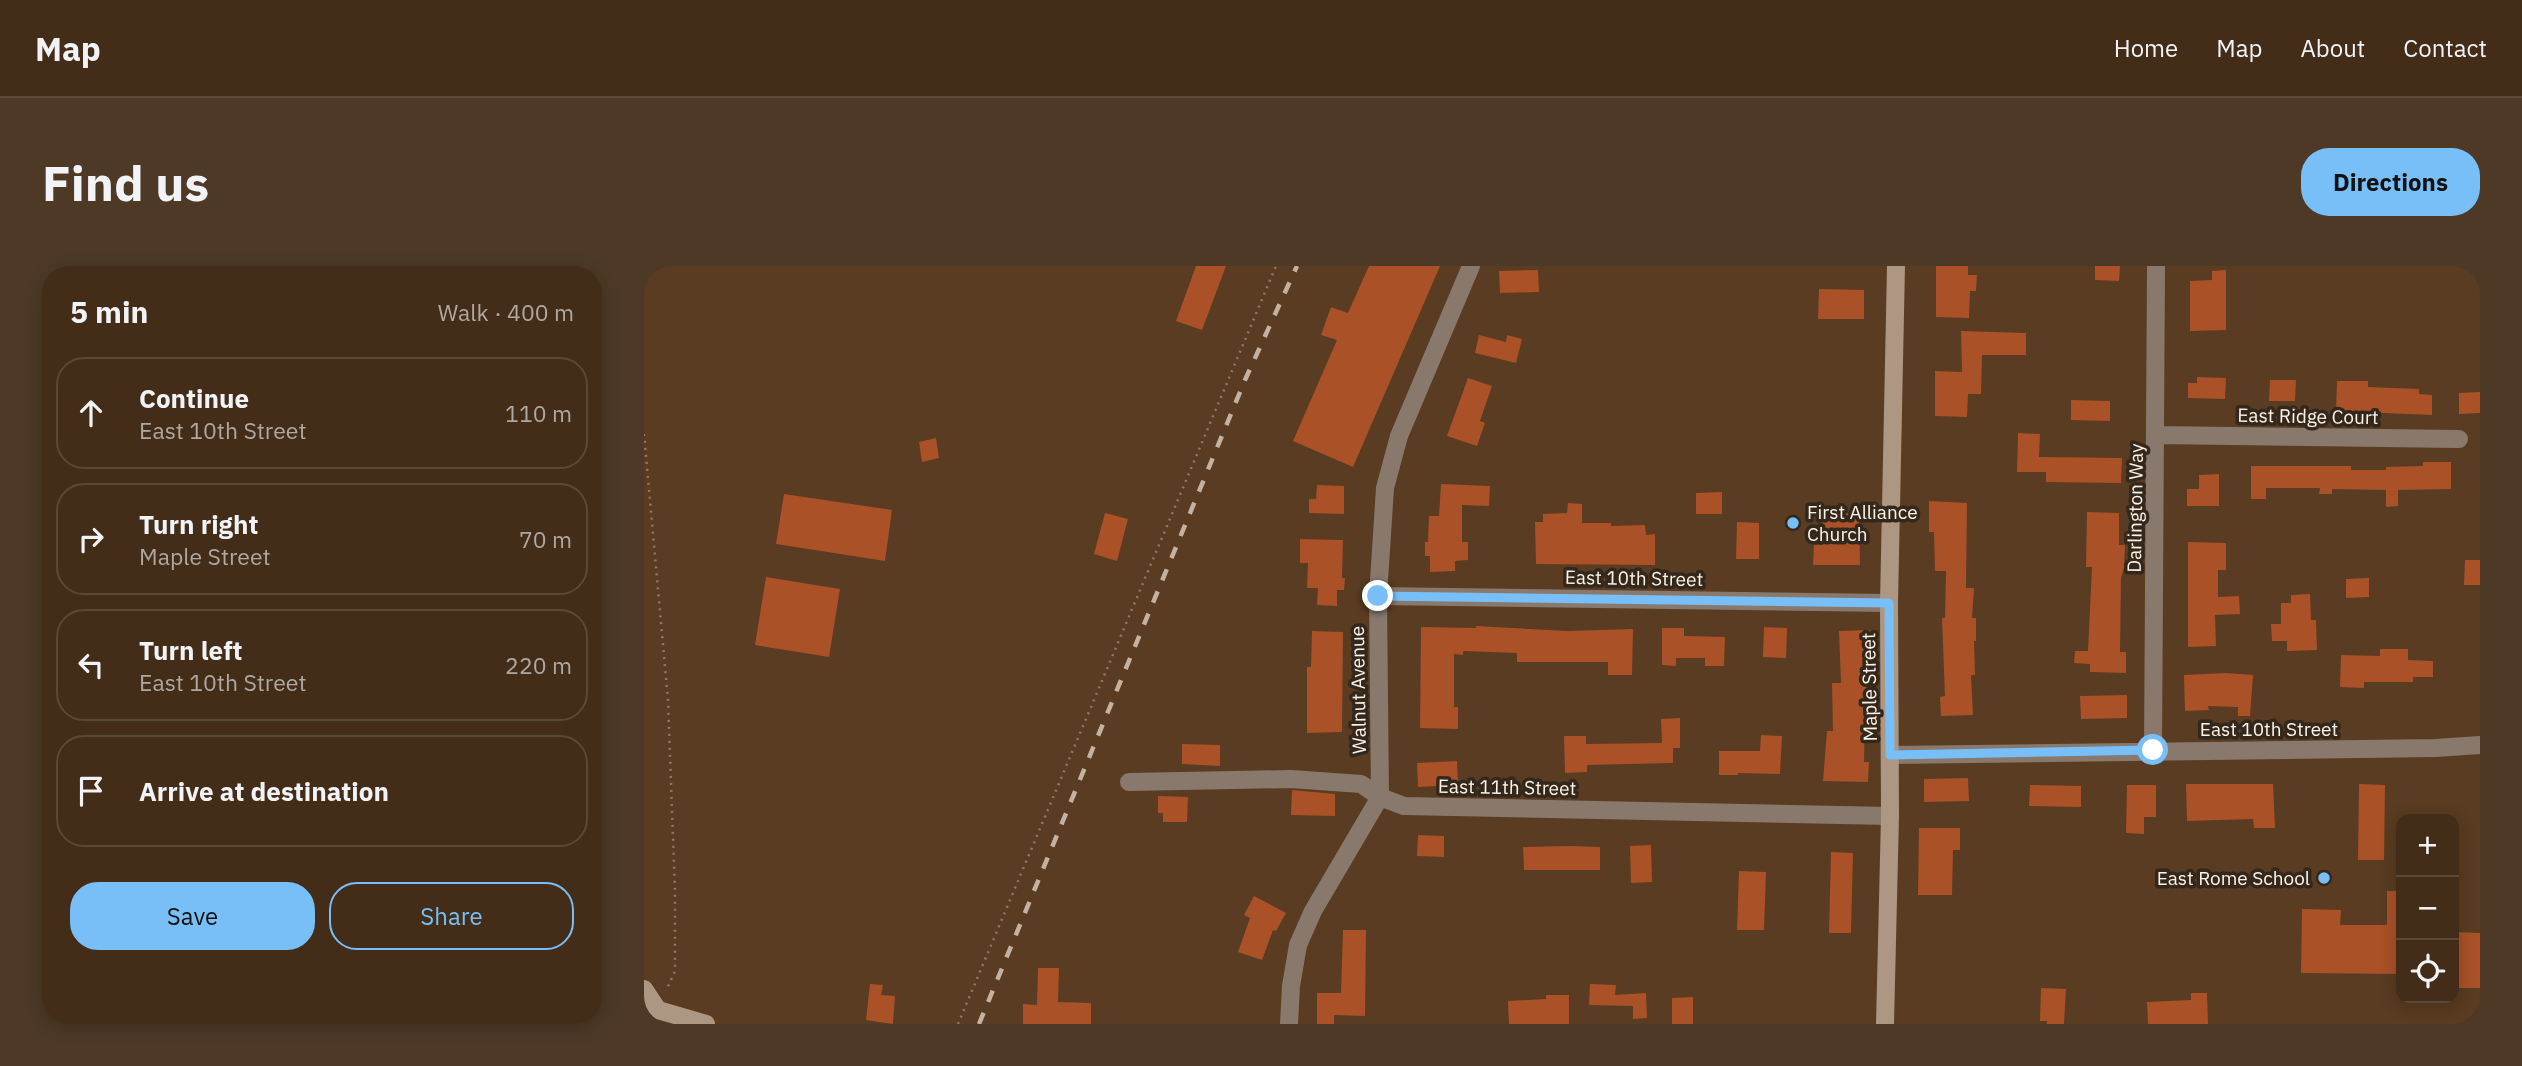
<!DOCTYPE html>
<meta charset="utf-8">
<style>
body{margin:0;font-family:"IBM Plex Sans",sans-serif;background:#4d3926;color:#f1f3f6}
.controls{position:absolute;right:21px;bottom:21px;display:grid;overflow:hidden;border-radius:14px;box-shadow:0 4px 18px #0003}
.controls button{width:63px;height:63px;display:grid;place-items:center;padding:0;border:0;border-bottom:2px solid #5b4938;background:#432d19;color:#f1f3f6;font:35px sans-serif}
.stop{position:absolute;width:21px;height:21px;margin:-16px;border:5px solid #78bff7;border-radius:50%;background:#fff}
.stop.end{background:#78bff7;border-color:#fff;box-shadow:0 2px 7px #0008}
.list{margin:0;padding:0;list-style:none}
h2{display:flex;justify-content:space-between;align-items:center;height:91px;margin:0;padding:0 28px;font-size:30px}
h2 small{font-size:23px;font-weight:400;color:#afa8a2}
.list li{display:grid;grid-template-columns:46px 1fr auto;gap:21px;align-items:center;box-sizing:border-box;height:112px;margin:0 14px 14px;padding:0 14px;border:2px solid #5b4938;border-radius:28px}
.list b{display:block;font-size:26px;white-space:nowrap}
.list p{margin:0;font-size:23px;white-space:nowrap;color:#afa8a2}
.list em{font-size:23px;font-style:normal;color:#afa8a2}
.actions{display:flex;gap:14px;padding:21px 28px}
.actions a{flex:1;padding:16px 0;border:2px solid #78bff7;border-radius:28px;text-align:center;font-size:24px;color:#78bff7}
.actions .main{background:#78bff7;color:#111}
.icon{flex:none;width:38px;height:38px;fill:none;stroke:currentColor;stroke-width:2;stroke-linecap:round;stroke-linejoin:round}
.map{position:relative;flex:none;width:1836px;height:758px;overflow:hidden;border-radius:28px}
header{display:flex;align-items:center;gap:42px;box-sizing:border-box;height:98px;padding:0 35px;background:#432d19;border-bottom:2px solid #5b4938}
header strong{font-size:33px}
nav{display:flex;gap:38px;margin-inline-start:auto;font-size:24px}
.intro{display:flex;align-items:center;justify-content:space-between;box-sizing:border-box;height:168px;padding:0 42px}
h1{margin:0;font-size:49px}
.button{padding:18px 32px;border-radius:28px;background:#78bff7;color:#111;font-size:24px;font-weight:700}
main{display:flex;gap:42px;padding:0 42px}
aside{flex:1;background:#432d19;border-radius:28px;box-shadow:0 4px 18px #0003}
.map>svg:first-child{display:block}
.building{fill:#aa5128}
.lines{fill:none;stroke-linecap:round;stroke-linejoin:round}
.path{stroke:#907964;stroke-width:2.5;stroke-dasharray:2 5;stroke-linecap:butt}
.minor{stroke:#88796c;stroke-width:18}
.secondary{stroke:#ad9682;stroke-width:18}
.rail{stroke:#c3b2a2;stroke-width:4.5;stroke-dasharray:12 12;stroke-linecap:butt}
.route{stroke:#78bff7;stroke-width:9}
.poi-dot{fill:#78bff7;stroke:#34271b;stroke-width:2.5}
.labels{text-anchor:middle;stroke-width:7;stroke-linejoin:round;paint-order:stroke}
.street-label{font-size:19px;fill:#fef3e9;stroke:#34271b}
.poi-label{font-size:19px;fill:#fef3e9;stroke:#34271b;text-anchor:start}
</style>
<header>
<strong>Map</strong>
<nav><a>Home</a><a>Map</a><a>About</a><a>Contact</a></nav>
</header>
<div class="intro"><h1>Find us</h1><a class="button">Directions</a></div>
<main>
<aside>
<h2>5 min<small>Walk · 400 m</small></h2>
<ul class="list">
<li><svg class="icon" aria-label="ahead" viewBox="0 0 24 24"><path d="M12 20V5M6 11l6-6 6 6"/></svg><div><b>Continue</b><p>East 10th Street</p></div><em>110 m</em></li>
<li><svg class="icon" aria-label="right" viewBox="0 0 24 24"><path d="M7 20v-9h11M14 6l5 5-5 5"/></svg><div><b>Turn right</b><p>Maple Street</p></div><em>70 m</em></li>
<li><svg class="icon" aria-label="left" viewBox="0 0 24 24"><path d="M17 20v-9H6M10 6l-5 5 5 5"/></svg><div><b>Turn left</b><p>East 10th Street</p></div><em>220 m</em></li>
<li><svg class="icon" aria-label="arrive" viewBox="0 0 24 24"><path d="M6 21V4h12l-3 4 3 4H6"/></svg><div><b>Arrive at destination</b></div></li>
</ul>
<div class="actions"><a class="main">Save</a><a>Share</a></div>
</aside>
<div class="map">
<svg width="1836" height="758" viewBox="0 0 1836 758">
<rect width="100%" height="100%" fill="#593c21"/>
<path class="building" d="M552,0H582L558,64L532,55Z
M725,0H796L709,201L649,175L693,74L677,69L687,41L704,47Z
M1292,0H1324V9H1333L1332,25H1326L1325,52L1292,51Z
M1451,0H1476L1475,15L1451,14Z
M894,4L895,26L856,27L855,5Z
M1582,4V64L1546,65V15L1568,14V5Z
M1175,23L1220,24V53H1174Z
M1317,65L1382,67V89H1338L1337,128H1324L1323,151L1291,150V105L1318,106Z
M835,69L862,76L863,69L878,73L872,97L831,87Z
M1553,111L1582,112L1581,133L1544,132V117H1553Z
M824,112L848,120L836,155L841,157L833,180L803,170Z
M1626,114H1652L1651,135H1625Z
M1693,115H1724V121L1775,123V128L1788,129V149L1692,145Z
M1836,126V147L1815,148V127Z
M1427,134L1466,135V155L1427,154Z
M1374,167L1396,168L1395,191L1478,192L1477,217L1402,216V206H1373Z
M292,172L295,192L278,196L275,176Z
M1779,196H1807V223L1754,224V240L1742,241V224L1688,223V228H1675L1676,222H1622V233H1607V200H1707V204H1742V201L1779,200Z
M1575,208V240H1543V223H1555V209Z
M797,218L846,220L845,240L818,239V276H824V294L811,295V305L786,306V290H781V276H784L785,250H795Z
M673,219L700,220V248L665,247V233H672Z
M1078,226V248H1052V227Z
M140,228L248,244L241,295L132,278Z
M1285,235L1323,237L1322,322H1330L1328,352H1332V375H1330L1331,409H1327L1329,449L1297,450L1296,431L1301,430L1298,352H1301L1302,305H1291L1290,266H1285Z
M924,237L938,238V257H967V260L1001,259L1002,269L1011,268V299L892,298L891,256H899V248L923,247Z
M1443,246L1475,247V279H1481L1480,302L1477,312L1476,386H1482V407L1446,406V398L1430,397L1431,385H1444L1448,301H1442Z
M461,247L484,253L473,295L450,288Z
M1215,247L1216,299H1169L1170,279H1179L1178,248Z
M1093,256L1115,257V293H1092Z
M656,273L699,274L698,312H701L700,324H693V340L673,339L674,322H663L664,297H656Z
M1544,276L1582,277V304H1574V331L1595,330L1596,348L1571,349L1572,380L1544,381Z
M1821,294H1836V319H1820Z
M122,311L196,323L185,391L111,379Z
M1725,312V331L1702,332V313Z
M1666,328L1667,354H1672L1673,384L1643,385V375H1628L1627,358H1637V337H1647V329Z
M832,360L923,365L989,363L988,409H964V396H873V387L819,385V389L810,388V441H814V463L776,462L777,361L832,362Z
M1120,361L1143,362L1142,392L1119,391Z
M1018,362H1040V370L1081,371L1080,400H1061V392H1032V400L1018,399Z
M1226,364L1227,394H1222L1223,446H1221L1220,496H1225L1224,516L1179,515L1183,465H1189L1188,417H1197L1195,365Z
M668,365L699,366L698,466L663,467V401H667Z
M1736,383H1764V394L1789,395V411H1769V416H1720V422L1696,421L1697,389L1736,390Z
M1582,407L1609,409L1606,450H1594V441L1564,440L1565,444L1541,445L1540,409Z
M1483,429V452L1437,453L1436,430Z
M1036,452V482H1029V497L943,499V506L921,507L920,470H942V478L1018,477L1017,453Z
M1117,469L1138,470L1136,508L1094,507V509H1075V485H1116Z
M538,478L576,479V500L538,498Z
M813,495L814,519L774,521L773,497Z
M1324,512L1325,535L1280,536V513Z
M1542,518H1629L1631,562H1610L1609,553L1543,555Z
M1715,518L1741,519L1740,594H1714Z
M1386,519L1437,520V541L1385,540Z
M1483,519H1512V551H1500V568L1482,567Z
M648,524L691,528V550L647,549Z
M514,530L544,531L543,556H519V547H514Z
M1275,562H1316V584H1309L1308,629H1274Z
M774,569L800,570V591L773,590Z
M1007,579L1008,616L987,617L986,580Z
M926,580L956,581V604H880L879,581Z
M1187,586L1209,587L1207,667H1185Z
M1095,605L1122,606L1120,664H1093Z
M1743,625H1757V708L1657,707L1658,643L1697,644L1696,659H1743Z
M610,630L642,647L632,665L629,664L618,694L594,686L606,652L600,649Z
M699,664H722L721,750L690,749V758H673V727H697Z
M1810,666L1836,667V722H1810Z
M394,702H415L414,736L447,737V758H379V738L393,739Z
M226,718L239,719L237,729L251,730L249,758L222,754Z
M946,718L972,719L971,729L1002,727L1003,752L989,753V740L945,739Z
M1397,722L1422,723L1420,758H1403V755H1396Z
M1547,727H1563L1564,758H1504L1503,736L1547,734Z
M902,729H925V758H865L864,735L902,733Z
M1049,731V758H1028V732Z"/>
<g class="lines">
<path class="path" d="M0,168L24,434L31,626V705L22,725
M314,758L632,0"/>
<path class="minor" d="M1513,169L1815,173
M734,330L1245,337
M1509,484L1512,0
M1246,489L1792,482L1836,479
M485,516L647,513L717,518L736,531L760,540L1246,550
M645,758L647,720L654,679L669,645L736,531L734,330L741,222L755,170L827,0"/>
<path class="secondary" d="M0,723L14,744L62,758
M1241,758L1246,550L1245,337L1252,0"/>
<path class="rail" d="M335,758L601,114L653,0"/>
</g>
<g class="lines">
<path class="route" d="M734,330L1245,337L1246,489L1509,484"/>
</g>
<g class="poi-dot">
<circle cx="1149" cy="257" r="7"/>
<circle cx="1680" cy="612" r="7"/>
</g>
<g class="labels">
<g class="street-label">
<text transform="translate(1664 150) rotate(1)" y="7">East Ridge Court</text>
<text transform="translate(1491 242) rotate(-89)" y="7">Darlington Way</text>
<text transform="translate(990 312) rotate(1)" y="7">East 10th Street</text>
<text transform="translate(1225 421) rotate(-91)" y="7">Maple Street</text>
<text transform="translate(714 424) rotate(-91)" y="7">Walnut Avenue</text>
<text x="1625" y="470">East 10th Street</text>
<text transform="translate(863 521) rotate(1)" y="7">East 11th Street</text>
</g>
<g class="poi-label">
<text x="1163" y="253">First Alliance<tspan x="1163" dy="22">Church</tspan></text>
<text x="1666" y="619" text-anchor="end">East Rome School</text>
</g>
</g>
</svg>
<div class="controls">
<button>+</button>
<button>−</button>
<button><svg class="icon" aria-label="locate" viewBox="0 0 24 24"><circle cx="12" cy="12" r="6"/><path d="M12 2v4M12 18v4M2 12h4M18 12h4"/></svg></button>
</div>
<div class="stop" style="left:1509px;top:484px"></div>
<div class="stop end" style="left:734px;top:330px"></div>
</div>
</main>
